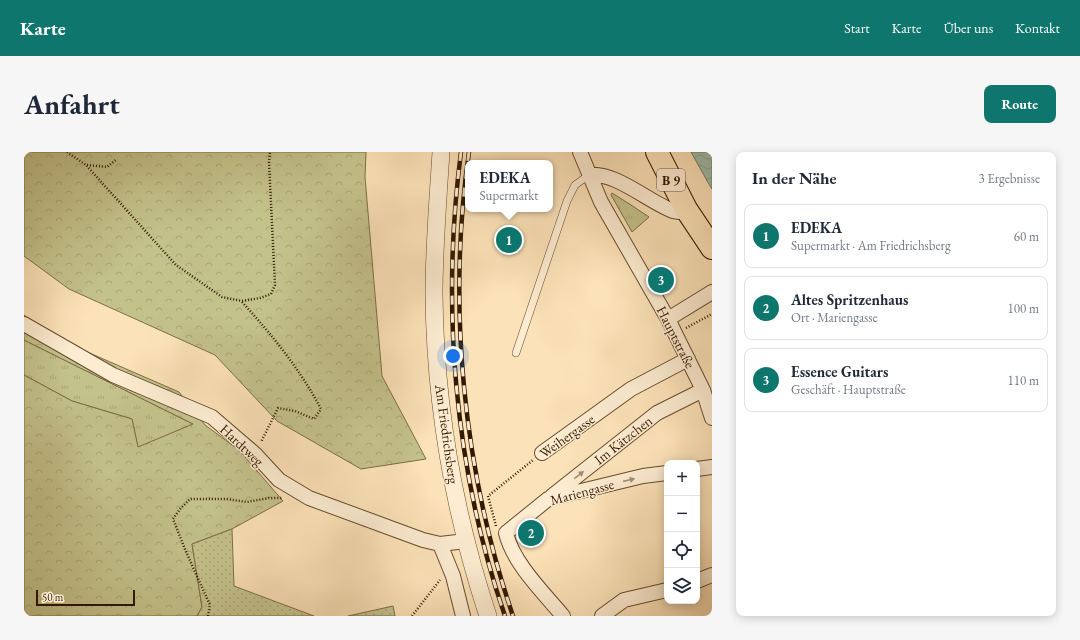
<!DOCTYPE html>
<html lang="de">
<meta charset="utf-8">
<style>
body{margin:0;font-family:"EB Garamond",serif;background:#f6f6f7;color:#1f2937}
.controls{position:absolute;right:12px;bottom:12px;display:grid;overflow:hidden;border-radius:8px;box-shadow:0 2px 10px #0003}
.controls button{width:36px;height:36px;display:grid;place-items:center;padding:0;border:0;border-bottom:1px solid #e0e1e3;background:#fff;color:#1f2937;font:20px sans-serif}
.scale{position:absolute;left:12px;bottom:10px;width:99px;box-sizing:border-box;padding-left:4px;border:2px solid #331900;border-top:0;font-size:11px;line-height:14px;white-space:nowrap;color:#331900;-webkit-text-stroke:3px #fdecd1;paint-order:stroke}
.you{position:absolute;left:429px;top:204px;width:14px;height:14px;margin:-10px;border:3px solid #fff;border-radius:50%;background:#1a73e8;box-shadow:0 0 0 6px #1a73e833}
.badge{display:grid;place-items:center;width:26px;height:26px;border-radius:50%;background:#0f766e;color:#fff;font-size:13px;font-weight:700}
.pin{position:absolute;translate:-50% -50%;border:2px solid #fff;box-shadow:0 1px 4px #0006}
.popup{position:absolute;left:441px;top:8px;width:88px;height:52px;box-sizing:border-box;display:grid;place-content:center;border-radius:8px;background:#fff;filter:drop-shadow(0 1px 3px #0005);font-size:13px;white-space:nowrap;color:#747a83}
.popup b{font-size:15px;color:#1f2937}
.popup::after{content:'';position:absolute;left:50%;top:100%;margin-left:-8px;border:8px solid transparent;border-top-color:#fff}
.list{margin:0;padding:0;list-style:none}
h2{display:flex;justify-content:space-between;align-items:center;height:52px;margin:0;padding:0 16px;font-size:17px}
h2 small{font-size:13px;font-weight:400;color:#747a83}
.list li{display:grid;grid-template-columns:26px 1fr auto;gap:12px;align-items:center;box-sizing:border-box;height:64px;margin:0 8px 8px;padding:0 8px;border:1px solid #e0e1e3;border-radius:8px}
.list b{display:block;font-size:15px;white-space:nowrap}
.list p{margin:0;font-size:13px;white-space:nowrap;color:#747a83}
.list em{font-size:13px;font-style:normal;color:#747a83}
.icon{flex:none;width:22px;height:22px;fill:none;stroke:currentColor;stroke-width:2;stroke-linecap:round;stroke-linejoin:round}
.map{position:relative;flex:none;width:688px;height:464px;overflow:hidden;border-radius:8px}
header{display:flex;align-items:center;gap:24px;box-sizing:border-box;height:56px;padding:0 20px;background:#0f766e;color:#fff}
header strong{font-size:19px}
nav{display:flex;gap:22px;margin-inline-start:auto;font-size:14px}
.intro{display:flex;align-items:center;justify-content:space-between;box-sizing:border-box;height:96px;padding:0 24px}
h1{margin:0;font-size:28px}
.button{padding:10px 18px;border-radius:8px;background:#0f766e;color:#fff;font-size:14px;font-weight:700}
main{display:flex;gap:24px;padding:0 24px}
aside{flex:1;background:#fff;border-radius:8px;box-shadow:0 2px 10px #0003}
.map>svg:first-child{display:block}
.grass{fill:url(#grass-tufts);stroke:#7c6e46}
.forest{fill:url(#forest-crowns);stroke:#7c6e46}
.garden{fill:url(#garden-dots);stroke:#7c6e46}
.water{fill:url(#water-waves);stroke:#747c67}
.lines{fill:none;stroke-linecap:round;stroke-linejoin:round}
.service-casing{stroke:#654b2e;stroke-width:8}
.minor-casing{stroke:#654b2e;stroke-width:16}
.tertiary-casing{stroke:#654b2e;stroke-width:18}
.primary-casing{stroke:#331900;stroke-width:24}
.path{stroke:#331900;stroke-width:2.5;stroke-dasharray:1 2;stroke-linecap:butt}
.service{stroke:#fdecd1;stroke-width:7}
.minor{stroke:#fdecd1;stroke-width:14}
.tertiary{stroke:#fdecd1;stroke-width:17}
.primary{stroke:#fce2b8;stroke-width:22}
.rail-casing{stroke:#331900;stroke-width:4.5}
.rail{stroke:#fdecd1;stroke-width:3;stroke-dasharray:9;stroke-linecap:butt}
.oneway{fill:#a28d73}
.labels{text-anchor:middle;stroke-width:3;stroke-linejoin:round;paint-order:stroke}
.shield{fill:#fdecd1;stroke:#70583f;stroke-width:1}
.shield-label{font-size:13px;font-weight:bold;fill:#331900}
.street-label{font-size:14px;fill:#331900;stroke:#fdecd1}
</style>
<header>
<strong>Karte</strong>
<nav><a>Start</a><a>Karte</a><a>Über uns</a><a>Kontakt</a></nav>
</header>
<div class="intro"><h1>Anfahrt</h1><a class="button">Route</a></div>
<main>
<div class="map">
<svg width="688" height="464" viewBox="0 0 688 464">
<defs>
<pattern id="grass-tufts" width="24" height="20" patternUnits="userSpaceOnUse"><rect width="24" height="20" fill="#c4c28b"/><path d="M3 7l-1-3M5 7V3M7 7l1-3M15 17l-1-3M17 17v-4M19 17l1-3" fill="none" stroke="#a9a676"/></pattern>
<pattern id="forest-crowns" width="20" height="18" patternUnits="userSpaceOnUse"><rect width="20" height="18" fill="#c4c28b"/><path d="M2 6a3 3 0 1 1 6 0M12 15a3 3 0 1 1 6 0" fill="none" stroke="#a9a676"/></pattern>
<pattern id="garden-dots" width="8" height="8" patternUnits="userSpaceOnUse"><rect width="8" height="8" fill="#c4c28b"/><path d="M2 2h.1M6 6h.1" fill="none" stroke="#a9a676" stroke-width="1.8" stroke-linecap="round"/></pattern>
<pattern id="water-waves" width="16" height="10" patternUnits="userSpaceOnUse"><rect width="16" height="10" fill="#9fbeac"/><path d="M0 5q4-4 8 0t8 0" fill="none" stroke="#89a392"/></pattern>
</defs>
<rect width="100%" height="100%" fill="#fce2b8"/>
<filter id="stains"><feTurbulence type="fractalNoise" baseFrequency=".005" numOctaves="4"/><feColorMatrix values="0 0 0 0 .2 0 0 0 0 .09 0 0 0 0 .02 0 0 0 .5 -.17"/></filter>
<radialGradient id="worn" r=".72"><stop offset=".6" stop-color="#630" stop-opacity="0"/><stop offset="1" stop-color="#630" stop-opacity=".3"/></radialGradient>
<path class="grass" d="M588,41L607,53L625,65L608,80L587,43Z
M0,188L169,272L114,296L108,267L48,249L0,223Z"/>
<path class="forest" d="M0,0H342L341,25L358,224L402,307L337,317L253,269L191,203L45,137L0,104Z
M0,163L38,189L155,240L181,273L215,298L259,349L208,377L168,392L178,455L173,464H0V223L48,249L108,267L114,295L169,272L0,188Z"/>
<path class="garden" d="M208,377L210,434L290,464H173L178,455L168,392Z
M369,454L371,464H324Z"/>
<path class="water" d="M667,0H688V37L686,34Z"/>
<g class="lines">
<g class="service-casing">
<path id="service" d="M492,201L543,49L551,33L565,23"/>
</g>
<g class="minor-casing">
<path id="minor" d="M556,0L577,50L644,167L679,238L688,266
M565,23C590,19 625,50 649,59L656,60L662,57
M644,167L688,140
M0,172L89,223L188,265L231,302L255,328L285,346L399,388L416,392L442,389
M518,301L607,237L664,207
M673,317L688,315
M528,344L633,261L679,238
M416,392L429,424L439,464
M673,429L688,423
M539,464C519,440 489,411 482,381L524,347L619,324L643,321
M578,464L600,448L643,438"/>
</g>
<g class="tertiary-casing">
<path id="tertiary" d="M417,0C414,47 410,95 410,142C411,251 430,361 464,464"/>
</g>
<g class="primary-casing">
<path id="primary" d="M633,0L662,57L688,96"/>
</g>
<path class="path" d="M43,0L62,13L152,113L198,145L218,149L236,146L247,142L251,133L245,10L246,0
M63,13L83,15L93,7
M218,150C248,183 276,217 297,257L290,267L271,259L254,256L237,290
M662,176L688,162
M472,374L464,344L509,308
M184,464L186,453L163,402L149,367L156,357L166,347H202L223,350L245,346H259
M388,464L416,428"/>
<use href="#service" class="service"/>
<use href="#minor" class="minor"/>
<use href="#tertiary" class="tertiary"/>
<use href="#primary" class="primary"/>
<g class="rail-casing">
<path id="rail" d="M437,0C417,154 430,316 481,464
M445,0C423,153 439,318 489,464"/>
</g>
<use href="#rail" class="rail"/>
</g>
<defs><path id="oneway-solid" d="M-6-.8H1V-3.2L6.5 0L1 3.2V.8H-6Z"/></defs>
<g class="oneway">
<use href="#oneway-solid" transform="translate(555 323) rotate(-38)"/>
<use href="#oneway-solid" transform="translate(605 328) rotate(-13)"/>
</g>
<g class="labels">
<rect class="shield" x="633" y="17" width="28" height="22" rx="3"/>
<g class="shield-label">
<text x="647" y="33">B 9</text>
</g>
<g class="street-label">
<text transform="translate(652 185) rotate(63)" y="5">Hauptstraße</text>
<text transform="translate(423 282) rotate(82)" y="5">Am Friedrichsberg</text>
<text transform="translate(543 284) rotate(-36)" y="5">Weihergasse</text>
<text transform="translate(599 288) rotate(-38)" y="5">Im Kätzchen</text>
<text transform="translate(218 293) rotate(43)" y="5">Hardtweg</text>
<text transform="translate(558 340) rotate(-15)" y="5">Mariengasse</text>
</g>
</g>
<rect width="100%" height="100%" filter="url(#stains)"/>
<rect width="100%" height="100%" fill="url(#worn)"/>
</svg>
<div class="controls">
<button>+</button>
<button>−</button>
<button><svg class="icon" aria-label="locate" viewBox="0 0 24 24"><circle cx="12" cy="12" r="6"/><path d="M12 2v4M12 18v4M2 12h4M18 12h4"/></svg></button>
<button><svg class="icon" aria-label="layers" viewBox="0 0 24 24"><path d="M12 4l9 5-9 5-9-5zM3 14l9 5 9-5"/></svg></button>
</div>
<div class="scale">50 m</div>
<div class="you"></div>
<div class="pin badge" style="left:485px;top:88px">1</div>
<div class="popup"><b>EDEKA</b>Supermarkt</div>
<div class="pin badge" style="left:507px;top:381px">2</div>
<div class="pin badge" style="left:637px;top:128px">3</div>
</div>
<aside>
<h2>In der Nähe<small>3 Ergebnisse</small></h2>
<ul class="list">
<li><span class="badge">1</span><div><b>EDEKA</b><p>Supermarkt · Am Friedrichsberg</p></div><em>60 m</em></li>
<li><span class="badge">2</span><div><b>Altes Spritzenhaus</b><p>Ort · Mariengasse</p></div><em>100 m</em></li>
<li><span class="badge">3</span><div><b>Essence Guitars</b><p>Geschäft · Hauptstraße</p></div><em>110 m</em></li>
</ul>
</aside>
</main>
